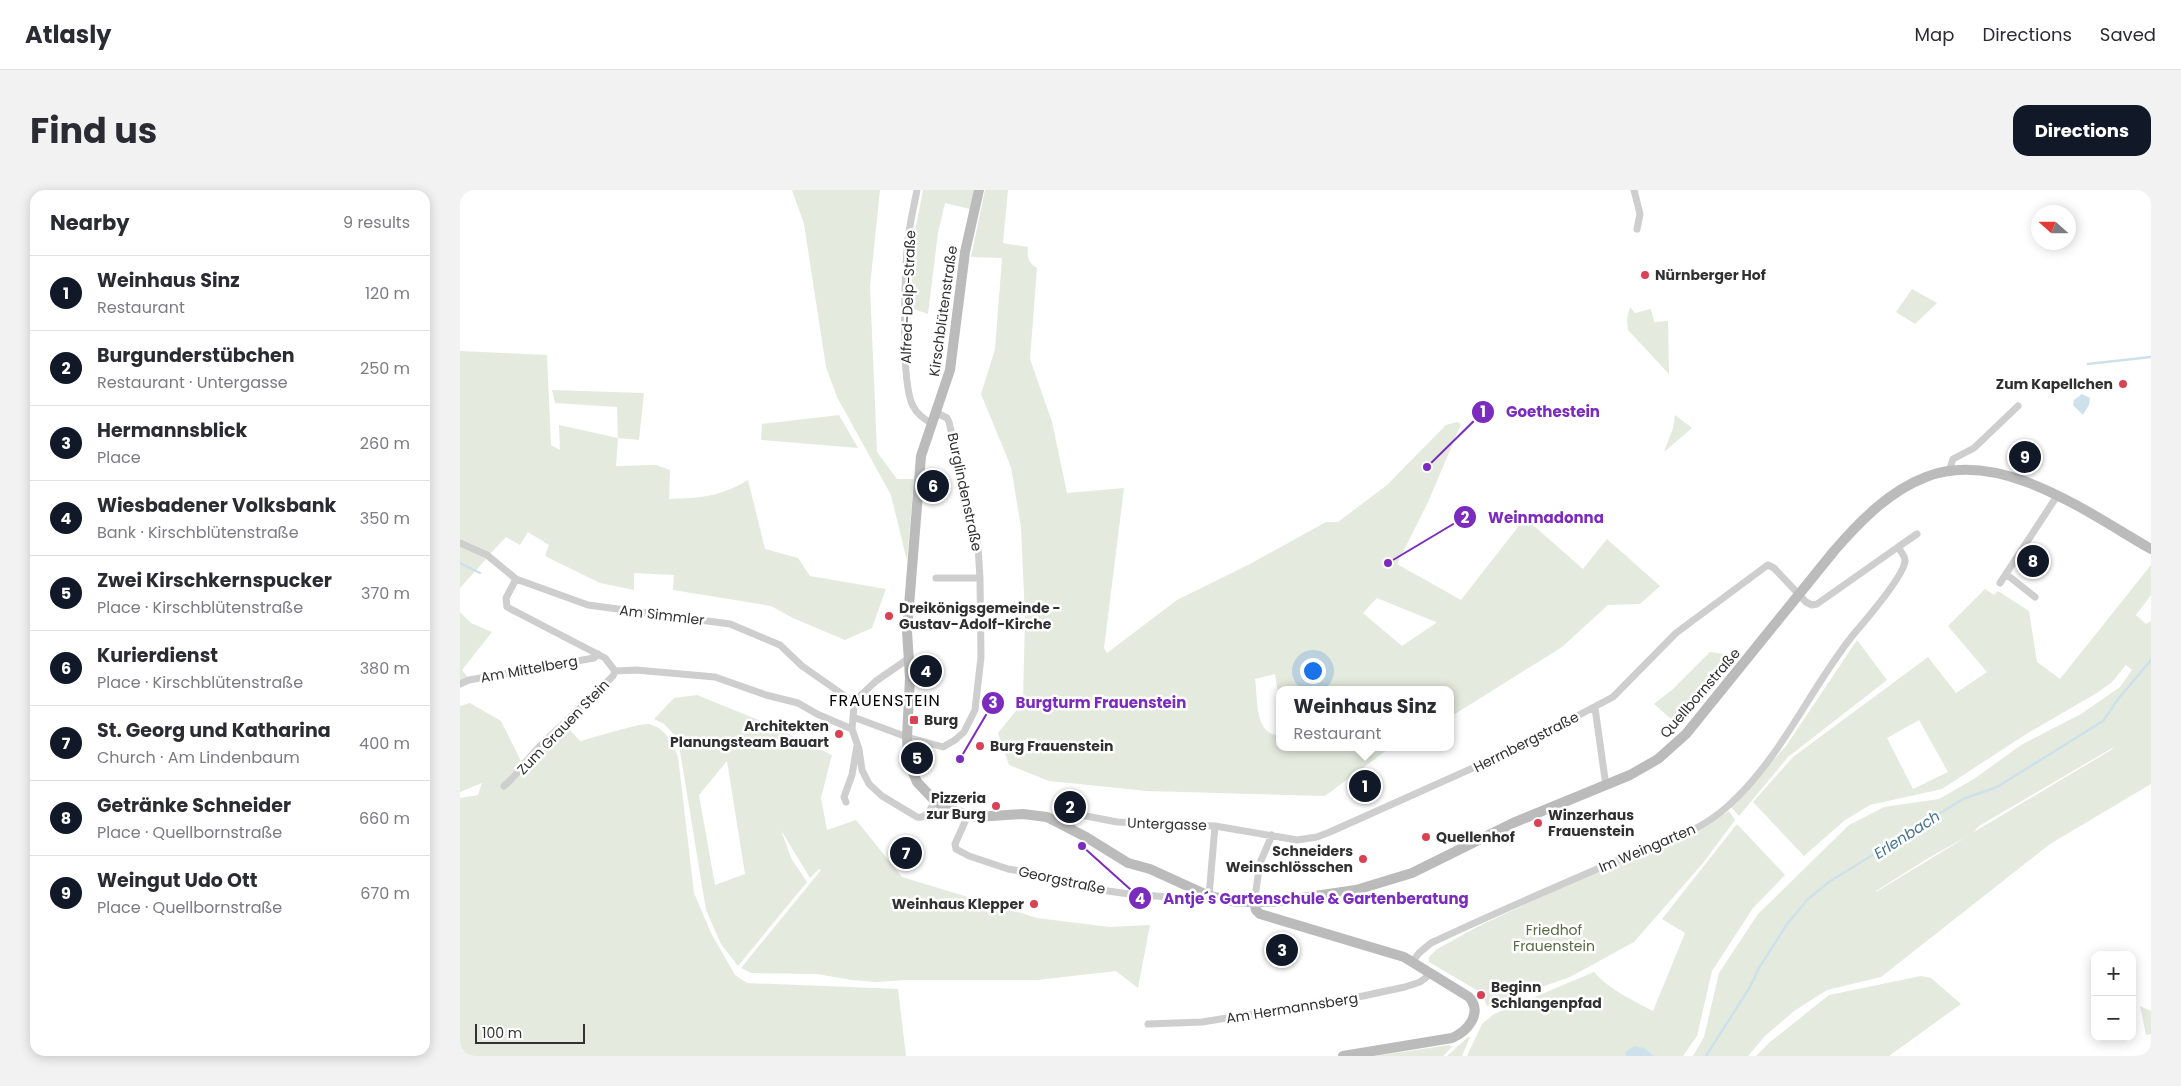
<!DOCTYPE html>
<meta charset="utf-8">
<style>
body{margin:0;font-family:Poppins,sans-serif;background:#f2f2f3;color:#2b2b33}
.controls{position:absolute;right:15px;bottom:15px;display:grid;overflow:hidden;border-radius:10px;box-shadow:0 2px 12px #0003}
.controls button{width:45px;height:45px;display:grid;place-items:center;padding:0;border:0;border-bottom:1px solid #e1e1e2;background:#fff;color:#2b2b33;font:25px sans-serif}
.compass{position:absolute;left:1571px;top:15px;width:45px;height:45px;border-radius:50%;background:#fff;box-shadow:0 2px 12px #0003;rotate:291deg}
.scale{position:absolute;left:15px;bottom:12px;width:110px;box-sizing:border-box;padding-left:5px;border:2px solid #313131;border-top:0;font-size:14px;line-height:18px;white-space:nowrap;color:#313131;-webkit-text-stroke:4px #fff;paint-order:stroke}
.you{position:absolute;left:852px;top:480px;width:18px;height:18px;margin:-12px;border:4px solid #fff;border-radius:50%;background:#1a73e8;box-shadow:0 0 0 8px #1a73e833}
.badge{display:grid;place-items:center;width:32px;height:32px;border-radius:50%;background:#111827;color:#fff;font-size:16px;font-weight:700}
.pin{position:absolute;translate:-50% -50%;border:2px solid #fff;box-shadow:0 1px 5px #0006}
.popup{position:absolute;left:816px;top:496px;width:178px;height:65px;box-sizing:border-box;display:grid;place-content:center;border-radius:10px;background:#fff;filter:drop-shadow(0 1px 4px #0005);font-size:16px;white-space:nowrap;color:#7c7c81}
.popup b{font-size:19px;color:#2b2b33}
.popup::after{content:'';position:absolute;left:50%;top:100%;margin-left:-10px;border:10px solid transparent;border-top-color:#fff}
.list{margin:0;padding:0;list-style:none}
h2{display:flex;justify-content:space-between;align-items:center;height:65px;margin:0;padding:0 20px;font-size:21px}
h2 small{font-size:16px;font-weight:400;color:#7c7c81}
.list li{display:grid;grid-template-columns:32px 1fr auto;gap:15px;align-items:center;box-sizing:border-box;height:75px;padding:0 20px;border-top:1px solid #e1e1e2}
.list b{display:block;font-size:19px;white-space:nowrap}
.list p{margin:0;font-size:16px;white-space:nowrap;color:#7c7c81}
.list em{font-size:16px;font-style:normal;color:#7c7c81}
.map{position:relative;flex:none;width:1691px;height:866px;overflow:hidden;border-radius:15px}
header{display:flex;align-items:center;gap:30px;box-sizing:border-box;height:70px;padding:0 25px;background:#fff;border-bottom:1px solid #e1e1e2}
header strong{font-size:24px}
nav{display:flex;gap:28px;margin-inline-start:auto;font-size:18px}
.intro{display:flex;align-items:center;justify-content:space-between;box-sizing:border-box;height:120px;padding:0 30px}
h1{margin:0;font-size:35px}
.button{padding:12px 22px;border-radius:15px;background:#111827;color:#fff;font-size:18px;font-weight:700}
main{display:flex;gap:30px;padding:0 30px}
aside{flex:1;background:#fff;border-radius:15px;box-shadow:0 2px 12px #0003}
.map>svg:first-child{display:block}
.green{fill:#e4eadd;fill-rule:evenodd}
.water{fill:#cee1eb}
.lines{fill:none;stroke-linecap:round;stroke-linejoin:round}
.stream{stroke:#cee1eb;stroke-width:2.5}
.minor{stroke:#cecece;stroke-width:7}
.secondary{stroke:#bbb;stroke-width:10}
.poi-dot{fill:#d94253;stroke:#fff;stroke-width:2}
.labels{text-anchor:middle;stroke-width:5;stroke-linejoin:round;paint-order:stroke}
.poi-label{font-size:14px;font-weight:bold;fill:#313131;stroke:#fff;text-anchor:start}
.street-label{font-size:14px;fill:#313131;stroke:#fff}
.park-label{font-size:14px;fill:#566a41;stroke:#fff}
.water-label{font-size:15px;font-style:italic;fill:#44748e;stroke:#fff}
.quarter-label{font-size:16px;letter-spacing:1px;fill:#000;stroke:#fff}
.leader{fill:none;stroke:#7b2cbf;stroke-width:2}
.callout-dot{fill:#7b2cbf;stroke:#fff;stroke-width:2}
.mark-label{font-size:15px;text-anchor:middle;font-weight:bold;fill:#fff}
.callout-label{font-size:15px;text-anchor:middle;font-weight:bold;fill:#7b2cbf;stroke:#fff;stroke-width:5;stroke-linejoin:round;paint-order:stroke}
</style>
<header>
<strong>Atlasly</strong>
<nav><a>Map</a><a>Directions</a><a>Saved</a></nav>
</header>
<div class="intro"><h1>Find us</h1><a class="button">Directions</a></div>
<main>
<aside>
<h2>Nearby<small>9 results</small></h2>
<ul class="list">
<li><span class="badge">1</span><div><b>Weinhaus Sinz</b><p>Restaurant</p></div><em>120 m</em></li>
<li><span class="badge">2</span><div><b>Burgunderstübchen</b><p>Restaurant · Untergasse</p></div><em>250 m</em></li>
<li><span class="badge">3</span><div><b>Hermannsblick</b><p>Place</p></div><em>260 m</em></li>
<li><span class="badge">4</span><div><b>Wiesbadener Volksbank</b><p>Bank · Kirschblütenstraße</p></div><em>350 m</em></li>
<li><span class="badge">5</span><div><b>Zwei Kirschkernspucker</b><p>Place · Kirschblütenstraße</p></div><em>370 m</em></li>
<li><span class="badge">6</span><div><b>Kurierdienst</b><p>Place · Kirschblütenstraße</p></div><em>380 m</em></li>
<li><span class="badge">7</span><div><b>St. Georg und Katharina</b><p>Church · Am Lindenbaum</p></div><em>400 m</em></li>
<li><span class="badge">8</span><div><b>Getränke Schneider</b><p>Place · Quellbornstraße</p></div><em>660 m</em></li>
<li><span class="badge">9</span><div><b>Weingut Udo Ott</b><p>Place · Quellbornstraße</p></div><em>670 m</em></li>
</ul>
</aside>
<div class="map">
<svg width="1691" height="866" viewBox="0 0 1691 866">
<rect width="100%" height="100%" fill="#fff"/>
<path class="green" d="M332,0H420L410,96L417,262L437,289H454L447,371L431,305L377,207L366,177L344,34Z
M463,0H514L510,19L485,13L478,43L468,124L451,118L453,52Z
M525,0H548L543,53L568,57C567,67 568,73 577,78L570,169L592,232L607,303L664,298L644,458L647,463L717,410L790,374L866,332H878L927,295L986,235L997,232L1001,234L969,310L937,374L1001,410L1065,328L1123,379L1147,349L1200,396L1180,414L1148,415L1102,457L990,527V500H820V515L815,484L795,489C798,508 794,546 820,545V557H931L865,606L687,601L589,591L549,575L538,543L563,512L565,427L561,337L551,277L521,204L535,159L542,68L511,67ZM917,408L976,432V433L942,456L903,423Z
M1452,99L1477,113L1455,134L1436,122Z
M1170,117L1175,123L1191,119L1194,132L1208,131L1209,184L1168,140L1167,129Z
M0,161L87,165L91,255L100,260L99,235L158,248L157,217L95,213L92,200L184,203L179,250L158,248L156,276L196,275L210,280L209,309C242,308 259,307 288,290L305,359L338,368L350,386L426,399L412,438L385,450L333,428L311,416L213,400L214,385L174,383V400L140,393L85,366L89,355L68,342L60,355L46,347L30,364L0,350Z
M379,225L398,258L301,250L302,234Z
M1215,225L1232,238L1204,262L1213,238Z
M0,356L27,368L0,398Z
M1691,375V405L1676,425L1686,434L1691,431V594L1590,654L1421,787L1367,800L1334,821L1305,846L1288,866H1233L1244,847L1259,783L1298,724L1389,635L1424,617L1479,609L1514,589L1561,555L1621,524L1660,497L1672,480L1666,475L1652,492L1635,504L1563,546L1482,599L1410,615L1385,630L1344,666L1293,612L1333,567L1468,467L1496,503L1527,482L1488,436L1525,399L1534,405L1538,401L1569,421L1577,472L1600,489ZM1459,530L1488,582L1453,599L1427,548ZM1654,557L1651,560L1514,642L1519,636ZM1508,646L1416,702V701L1470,667Z
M0,422L11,433L32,442L2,480L8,488L0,491Z
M1397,450L1427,490L1328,567L1279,626L1271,617L1326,556Z
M1250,462L1270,465L1219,536L1194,514L1213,499Z
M237,505L301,531L372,565L361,608L367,640L396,630L442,687L577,728L650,737L690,735L678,798L656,781L577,790H445L416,792L392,790L357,784L291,783L281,778L361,680L359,679L350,688L321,640L331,668L347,692L278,776L261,754L246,720L218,549L204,534L194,529L214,508ZM267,571L285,684L255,695L239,605Z
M10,513L41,531L61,571L103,532L120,551C132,548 180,533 188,534C205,537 213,554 218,567L234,703L251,743L275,785L287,793L438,799L446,866H0V608L18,605L22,593L0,602V516Z
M457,557H459L475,561L456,575L453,563Z
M1269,621L1275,630L1243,673L1174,752L1110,787L1027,816L1023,806L1018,801L969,772V767L977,759L1019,736L1115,691L1234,642Z
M1277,634L1325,685L1293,718L1252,781L1237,846L1223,866H1007L1022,834L1034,824L1134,782C1150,800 1172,810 1193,821L1225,743L1202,729Z
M1461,786L1471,788L1501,814L1429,866H1296L1310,852L1369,805Z
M1680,816L1691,821V844L1686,845Z
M1008,847H1010L1002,866H987Z
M989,855L992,857L983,866H915Z"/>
<path class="water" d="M1622,204L1630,208L1629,215L1623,225L1613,215L1614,210Z
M1174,856L1184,858L1194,866H1166L1165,862Z"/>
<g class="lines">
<path class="stream" d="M1628,174L1691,167
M0,373L20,383
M1246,866L1290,797L1299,778L1327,734L1348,709L1369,692L1503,609L1537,597L1643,531L1659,508L1691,470"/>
<path class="minor" d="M457,0C454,16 450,32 448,49C445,80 440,192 453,216C457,224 465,230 473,234
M1174,0L1180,24L1177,39
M1489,281L1493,269L1514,258L1558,216
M0,353L27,365L56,389L128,415L270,434L320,455L342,476L395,513
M1438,357L1457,344
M1546,384L1575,407
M476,388H520
M56,389L46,408L47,417L145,468L155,481
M1540,393L1597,306
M448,469L416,491L399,507L394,517L392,539L399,559L402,580L409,594L422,606L457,627C467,629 470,619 475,611
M155,481L176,480L255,487L306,505L338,513L357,524L392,539
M0,494L9,490L134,468L138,464
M1135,518L1146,596
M393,527L447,547L483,557L495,550L504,542L515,520L521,467L520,388L518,356L489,232L487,228L477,223
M44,596C58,585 67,569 80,556C104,533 129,510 153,486L155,481
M386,612L384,607L392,585L397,556
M508,625L495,654L496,659L509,666L548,679L595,687L641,700L669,704L736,709L747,705
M610,637L613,630L621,625L657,632L755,636L837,650L857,647L870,642L1053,560L1153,507L1216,443L1305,377L1308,375L1314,378L1346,412L1352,415L1357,414L1438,357C1441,362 1445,366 1445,371C1444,386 1405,431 1393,445C1349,500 1322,567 1269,615C1236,646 1191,656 1151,673C1091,699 1030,725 971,753L959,763L953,771
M749,706L755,636
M794,713L800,673L812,645
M688,834L742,832L903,806L945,797L960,792L972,783"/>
<path class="secondary" d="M519,0L505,62L490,180L461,266L447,441L450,488L447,547L448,571L457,592L475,611L488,619L516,627L563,624L587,627L626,647L668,673L690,679L747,705L776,712H813L896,700L952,683L1053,633L1170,585L1198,569L1226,544L1374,361C1399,332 1429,301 1466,287C1541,258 1628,323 1691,359
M794,713L796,720L800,724L944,767L1009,807C1023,823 1008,841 992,848L883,866"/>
</g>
<g class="poi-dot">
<circle cx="1185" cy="85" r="5"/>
<circle cx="1663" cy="194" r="5"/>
<circle cx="429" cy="426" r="5"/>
<rect x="449" y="525" width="10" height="10" rx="2.5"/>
<circle cx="379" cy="544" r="5"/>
<circle cx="520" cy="556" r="5"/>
<circle cx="536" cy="616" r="5"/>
<circle cx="1078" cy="633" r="5"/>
<circle cx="966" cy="647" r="5"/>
<circle cx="903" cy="669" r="5"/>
<circle cx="574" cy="714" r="5"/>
<circle cx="1021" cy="805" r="5"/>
</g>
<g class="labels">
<g class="poi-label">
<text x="1195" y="90">Nürnberger Hof</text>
<text x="1653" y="199" text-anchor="end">Zum Kapellchen</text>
<text x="439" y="423">Dreikönigsgemeinde -<tspan x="439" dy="16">Gustav-Adolf-Kirche</tspan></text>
<text x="464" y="535">Burg</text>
<text x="369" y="541" text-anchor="end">Architekten<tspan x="369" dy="16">Planungsteam Bauart</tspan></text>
<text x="530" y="561">Burg Frauenstein</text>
<text x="526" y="613" text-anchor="end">Pizzeria<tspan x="526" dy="16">zur Burg</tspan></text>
<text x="1088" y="630">Winzerhaus<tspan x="1088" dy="16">Frauenstein</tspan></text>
<text x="976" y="652">Quellenhof</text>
<text x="893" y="666" text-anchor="end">Schneiders<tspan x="893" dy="16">Weinschlösschen</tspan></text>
<text x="564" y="719" text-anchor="end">Weinhaus Klepper</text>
<text x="1031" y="802">Beginn<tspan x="1031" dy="16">Schlangenpfad</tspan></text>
</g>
<g class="street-label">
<text transform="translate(448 107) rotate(-88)" y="5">Alfred-Delp-Straße</text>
<text transform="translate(483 121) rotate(-82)" y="5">Kirschblütenstraße</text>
<text transform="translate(505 302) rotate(78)" y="5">Burglindenstraße</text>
<text transform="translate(202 425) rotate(7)" y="5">Am Simmler</text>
<text transform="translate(69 479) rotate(-10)" y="5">Am Mittelberg</text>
<text transform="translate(1240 503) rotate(-49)" y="5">Quellbornstraße</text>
<text transform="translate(103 537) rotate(-46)" y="5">Zum Grauen Stein</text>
<text transform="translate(1066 552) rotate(-27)" y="5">Herrnbergstraße</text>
<text transform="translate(707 634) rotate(2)" y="5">Untergasse</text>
<text transform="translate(1187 658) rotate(-23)" y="5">Im Weingarten</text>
<text transform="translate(602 690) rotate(12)" y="5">Georgstraße</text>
<text transform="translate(832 818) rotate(-9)" y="5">Am Hermannsberg</text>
</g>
<g class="park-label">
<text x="1094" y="745">Friedhof<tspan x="1094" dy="16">Frauenstein</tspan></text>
</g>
<g class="water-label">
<text transform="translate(1447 645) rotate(-33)" y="5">Erlenbach</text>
</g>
<g class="quarter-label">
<text x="425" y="516">FRAUENSTEIN</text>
</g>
</g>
<path class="leader" d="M967 277L1023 222M928 373L1005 327M500 569L533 513M622 656L680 708"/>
<g class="callout-dot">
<circle cx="967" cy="277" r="5"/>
<circle cx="928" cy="373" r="5"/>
<circle cx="500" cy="569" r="5"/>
<circle cx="622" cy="656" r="5"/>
<circle cx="1023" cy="222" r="12"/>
<circle cx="1005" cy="327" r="12"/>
<circle cx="533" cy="513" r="12"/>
<circle cx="680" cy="708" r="12"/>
</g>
<g class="mark-label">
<text x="1023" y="227">1</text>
<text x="1005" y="333">2</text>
<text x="533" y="518">3</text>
<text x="680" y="714">4</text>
</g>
<g class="callout-label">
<text x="1093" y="227">Goethestein</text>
<text x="1086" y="333">Weinmadonna</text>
<text x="641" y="518">Burgturm Frauenstein</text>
<text x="856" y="714">Antje´s Gartenschule &amp; Gartenberatung</text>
</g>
</svg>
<div class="controls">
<button>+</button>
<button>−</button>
</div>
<svg class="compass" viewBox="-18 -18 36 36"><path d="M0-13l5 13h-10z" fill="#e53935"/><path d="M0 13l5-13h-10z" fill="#7c7c81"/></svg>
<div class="scale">100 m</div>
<div class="you"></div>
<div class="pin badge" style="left:905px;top:596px">1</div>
<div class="popup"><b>Weinhaus Sinz</b>Restaurant</div>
<div class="pin badge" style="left:610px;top:617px">2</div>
<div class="pin badge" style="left:822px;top:760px">3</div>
<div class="pin badge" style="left:466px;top:481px">4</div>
<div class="pin badge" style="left:457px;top:568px">5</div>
<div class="pin badge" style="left:473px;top:296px">6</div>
<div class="pin badge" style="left:446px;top:663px">7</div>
<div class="pin badge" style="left:1573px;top:371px">8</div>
<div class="pin badge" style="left:1565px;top:267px">9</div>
</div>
</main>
